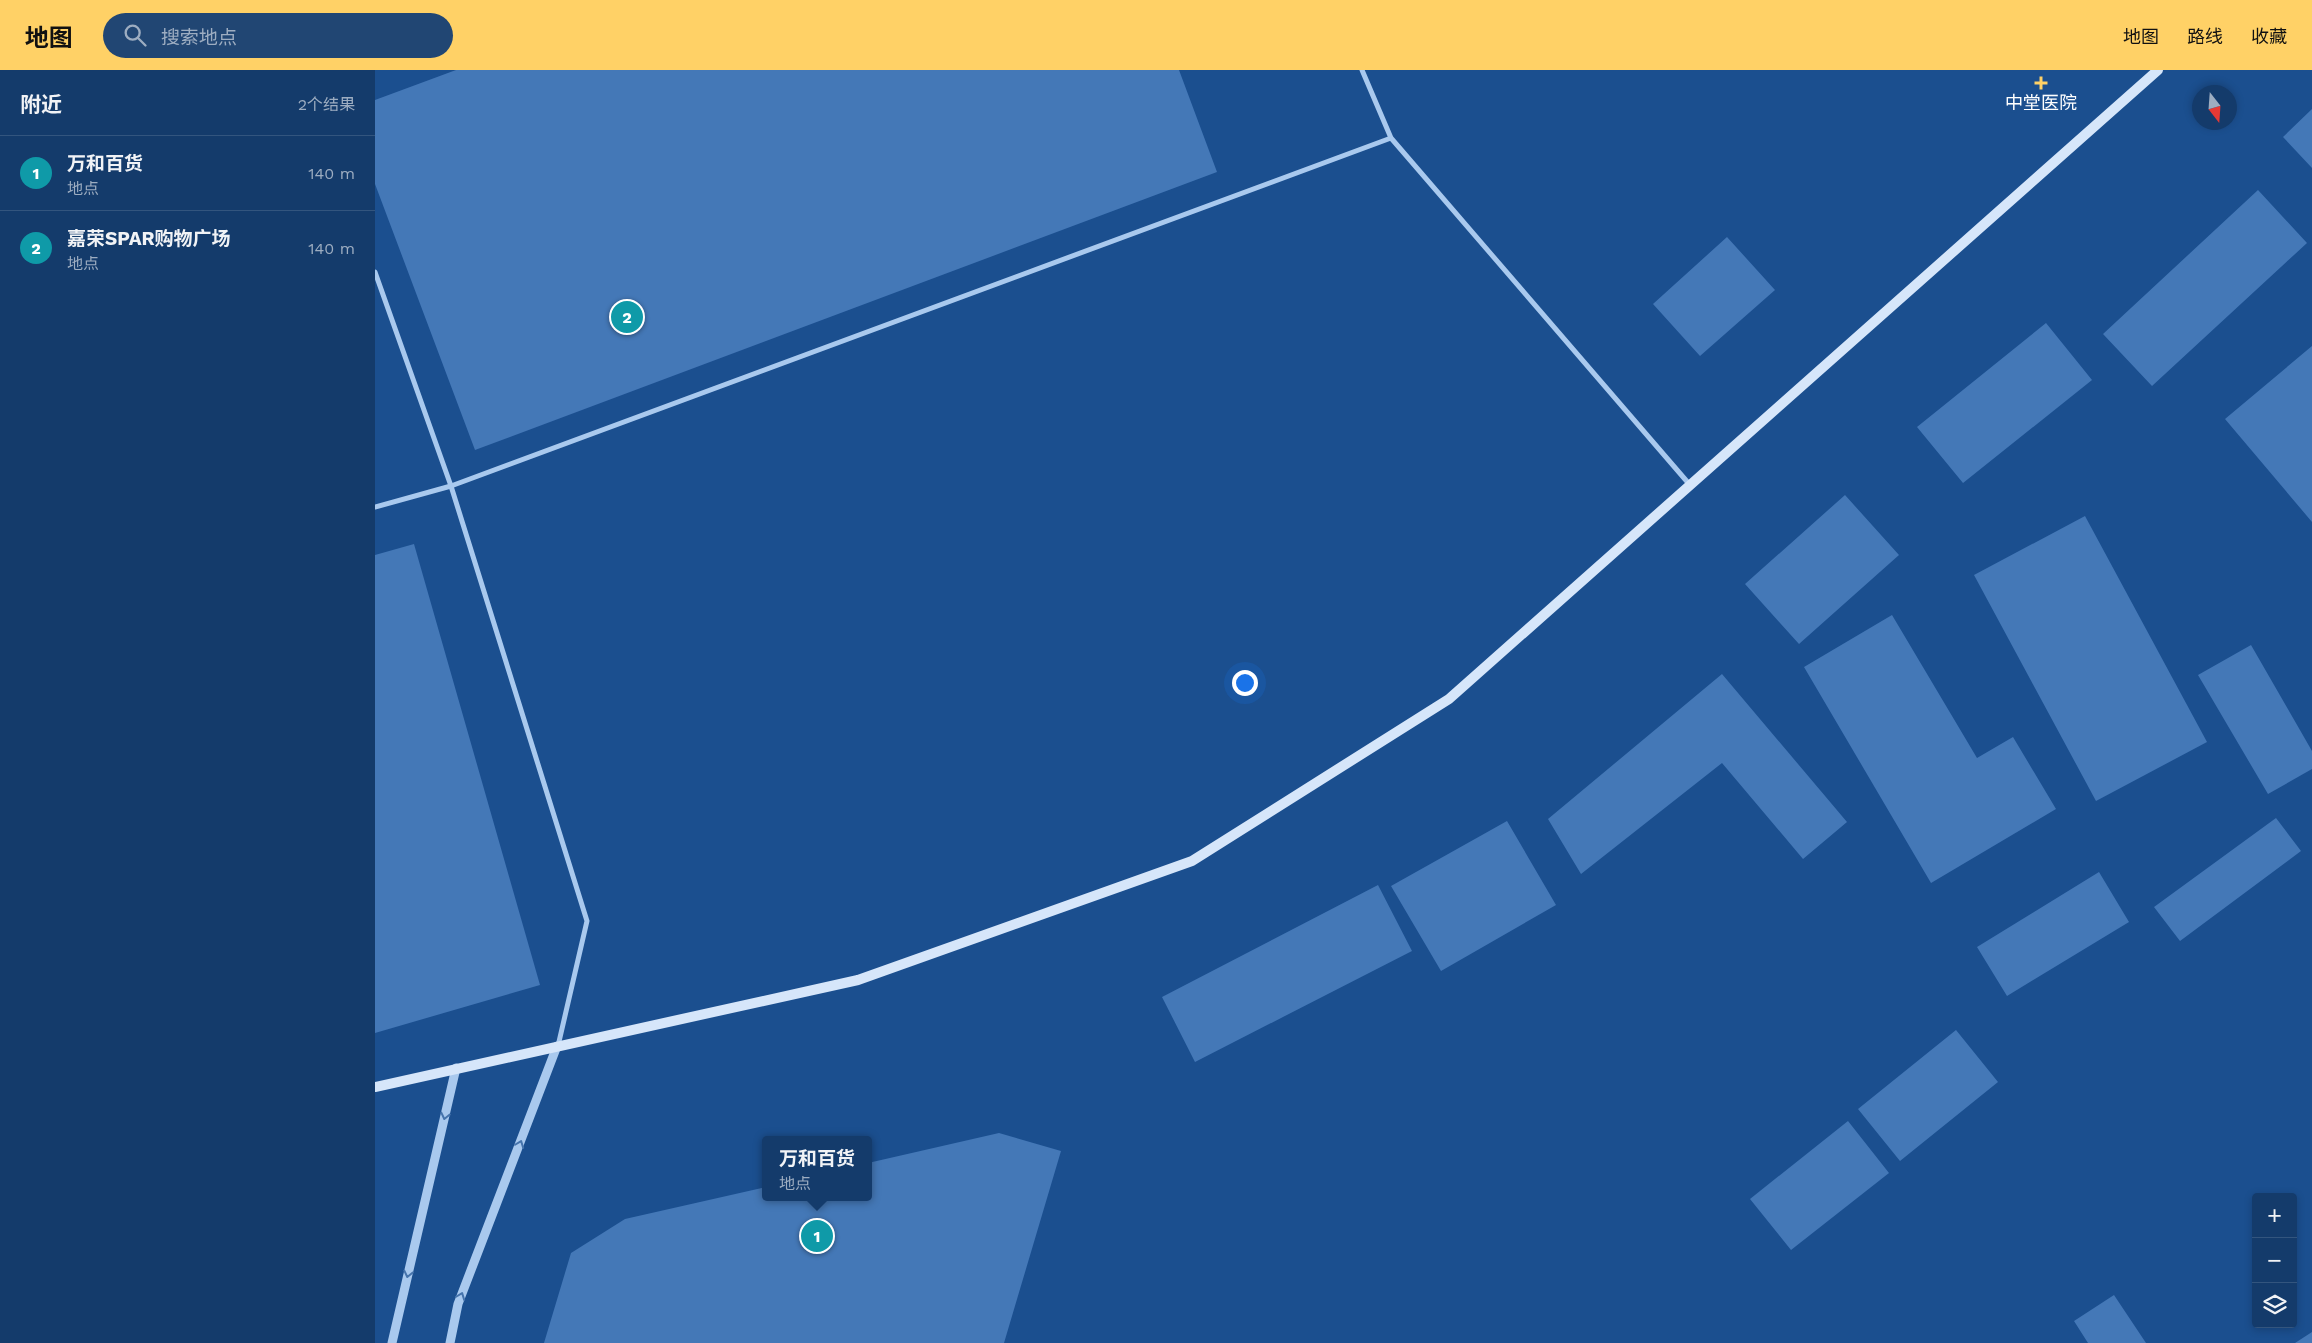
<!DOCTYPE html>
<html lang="zh">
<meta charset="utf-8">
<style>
body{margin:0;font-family:"Work Sans","Noto Sans SC",sans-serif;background:#214673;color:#f1f3f6}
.controls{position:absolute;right:15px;bottom:15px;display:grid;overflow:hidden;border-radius:5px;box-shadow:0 2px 8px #0003}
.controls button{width:45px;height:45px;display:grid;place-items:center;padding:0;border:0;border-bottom:1px solid #33557e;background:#143b6b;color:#f1f3f6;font:25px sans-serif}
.compass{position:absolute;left:1817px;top:15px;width:45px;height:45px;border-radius:50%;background:#143b6b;box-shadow:0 2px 8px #0003;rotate:163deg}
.you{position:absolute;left:869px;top:612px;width:18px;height:18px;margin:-12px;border:4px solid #fff;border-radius:50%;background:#1a73e8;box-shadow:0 0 0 8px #1a73e833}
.badge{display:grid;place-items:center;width:32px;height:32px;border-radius:50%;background:#ffd166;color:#fff;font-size:16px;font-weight:700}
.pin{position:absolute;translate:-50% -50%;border:2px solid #fff;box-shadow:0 1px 5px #0006}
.popup{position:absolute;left:387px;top:1066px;width:110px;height:65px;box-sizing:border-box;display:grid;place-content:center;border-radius:5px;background:#143b6b;filter:drop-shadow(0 1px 4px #0005);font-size:16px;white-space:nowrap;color:#9dadc1}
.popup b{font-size:19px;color:#f1f3f6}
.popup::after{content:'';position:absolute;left:50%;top:100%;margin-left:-10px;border:10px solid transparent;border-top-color:#143b6b}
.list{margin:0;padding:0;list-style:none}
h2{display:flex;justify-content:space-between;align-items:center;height:65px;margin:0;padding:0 20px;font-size:21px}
h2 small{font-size:16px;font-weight:400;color:#9dadc1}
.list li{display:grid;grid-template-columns:32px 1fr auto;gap:15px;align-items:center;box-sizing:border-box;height:75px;padding:0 20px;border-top:1px solid #33557e}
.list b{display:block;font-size:19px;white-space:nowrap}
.list p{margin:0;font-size:16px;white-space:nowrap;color:#9dadc1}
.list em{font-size:16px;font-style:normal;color:#9dadc1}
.icon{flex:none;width:28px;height:28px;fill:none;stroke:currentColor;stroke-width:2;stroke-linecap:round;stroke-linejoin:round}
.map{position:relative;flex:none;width:1937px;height:1273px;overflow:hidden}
header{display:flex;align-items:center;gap:30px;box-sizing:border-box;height:70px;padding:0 25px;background:#ffd166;color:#111}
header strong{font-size:24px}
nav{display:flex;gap:28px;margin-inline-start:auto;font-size:18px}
.search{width:350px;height:45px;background:#214673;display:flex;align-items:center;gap:12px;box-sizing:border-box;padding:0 18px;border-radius:28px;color:#9dadc1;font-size:19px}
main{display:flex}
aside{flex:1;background:#143b6b}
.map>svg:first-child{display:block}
.building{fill:#4478b7}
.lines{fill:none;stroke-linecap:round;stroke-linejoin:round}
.minor{stroke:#a9c9ee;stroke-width:5}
.tertiary{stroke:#a9c9ee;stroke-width:9}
.secondary{stroke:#d6e6fa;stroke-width:10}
.oneway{stroke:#4674ac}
.poi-dot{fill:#ffd166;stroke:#1b4f8f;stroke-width:2}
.labels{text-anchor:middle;stroke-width:5;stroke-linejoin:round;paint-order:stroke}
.poi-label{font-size:18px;fill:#fff;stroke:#1b4f8f}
</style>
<header>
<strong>地图</strong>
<div class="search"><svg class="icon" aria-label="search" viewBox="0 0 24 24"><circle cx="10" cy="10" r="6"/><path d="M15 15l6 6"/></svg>搜索地点</div>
<nav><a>地图</a><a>路线</a><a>收藏</a></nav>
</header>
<main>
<aside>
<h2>附近<small>2个结果</small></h2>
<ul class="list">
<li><span class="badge" style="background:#0f9aa8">1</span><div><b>万和百货</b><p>地点</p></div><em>140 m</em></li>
<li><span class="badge" style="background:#0f9aa8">2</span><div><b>嘉荣SPAR购物广场</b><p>地点</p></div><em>140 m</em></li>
</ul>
</aside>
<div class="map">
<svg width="1937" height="1273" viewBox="0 0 1937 1273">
<rect width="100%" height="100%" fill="#1b4f8f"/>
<path class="building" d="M81,0H804L842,102L100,380L0,114V30Z
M1937,39V98L1908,67Z
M1883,120L1932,173L1777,316L1728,264Z
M1352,167L1400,220L1325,286L1278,234Z
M1671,253L1717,310L1588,413L1542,357Z
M1937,276V452L1850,349Z
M1470,425L1524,485L1424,574L1370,514Z
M1710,446L1832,672L1721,731L1599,505Z
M39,474L165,915L0,963V485Z
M1517,545L1602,688L1638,667L1681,739L1556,813L1429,597Z
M1876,575L1937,681V699L1893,724L1823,605Z
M1347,604L1472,752L1428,789L1347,693L1206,804L1173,749Z
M1901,748L1926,781L1805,871L1779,837Z
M1132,751L1181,835L1066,901L1016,816Z
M1724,802L1754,852L1632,926L1602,877Z
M1003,815L1037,881L820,992L787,927Z
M1581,960L1623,1012L1525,1091L1483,1039Z
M1473,1051L1514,1103L1416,1180L1375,1129Z
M624,1063L686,1081L629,1273H169L196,1183L250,1149L391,1117V1127H493V1093Z
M1739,1225L1771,1273H1713L1699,1251Z
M1937,1262V1273H1920Z"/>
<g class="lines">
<path class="minor" d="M987,0L1016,68L1315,415
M0,202L76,416L1016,68
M0,437L76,416L212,851L183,976"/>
<path class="tertiary" d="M17,1273L81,998
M75,1273L83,1234L182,976"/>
<path class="secondary" d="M0,1017L483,910L817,791L1074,629L1783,0"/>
</g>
<defs><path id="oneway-chevron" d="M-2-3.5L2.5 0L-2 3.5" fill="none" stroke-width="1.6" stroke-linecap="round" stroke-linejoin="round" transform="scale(1.25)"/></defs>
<g class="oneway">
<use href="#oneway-chevron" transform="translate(70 1046) rotate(103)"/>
<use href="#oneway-chevron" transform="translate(145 1074) rotate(-69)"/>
<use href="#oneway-chevron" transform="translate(33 1204) rotate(103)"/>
<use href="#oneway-chevron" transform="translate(86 1226) rotate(-69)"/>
</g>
<path class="poi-dot" d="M1663.5 5.5h5v5h5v5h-5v5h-5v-5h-5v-5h5z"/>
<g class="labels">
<g class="poi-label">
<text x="1666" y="39">中堂医院</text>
</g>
</g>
</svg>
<div class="controls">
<button>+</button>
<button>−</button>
<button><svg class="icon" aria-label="layers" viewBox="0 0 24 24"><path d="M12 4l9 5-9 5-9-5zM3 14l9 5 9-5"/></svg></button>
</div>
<svg class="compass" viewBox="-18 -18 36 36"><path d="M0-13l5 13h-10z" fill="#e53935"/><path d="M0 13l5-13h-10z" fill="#9dadc1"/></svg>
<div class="you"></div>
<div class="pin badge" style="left:442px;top:1166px;background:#0f9aa8">1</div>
<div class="popup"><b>万和百货</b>地点</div>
<div class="pin badge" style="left:252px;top:247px;background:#0f9aa8">2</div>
</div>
</main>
